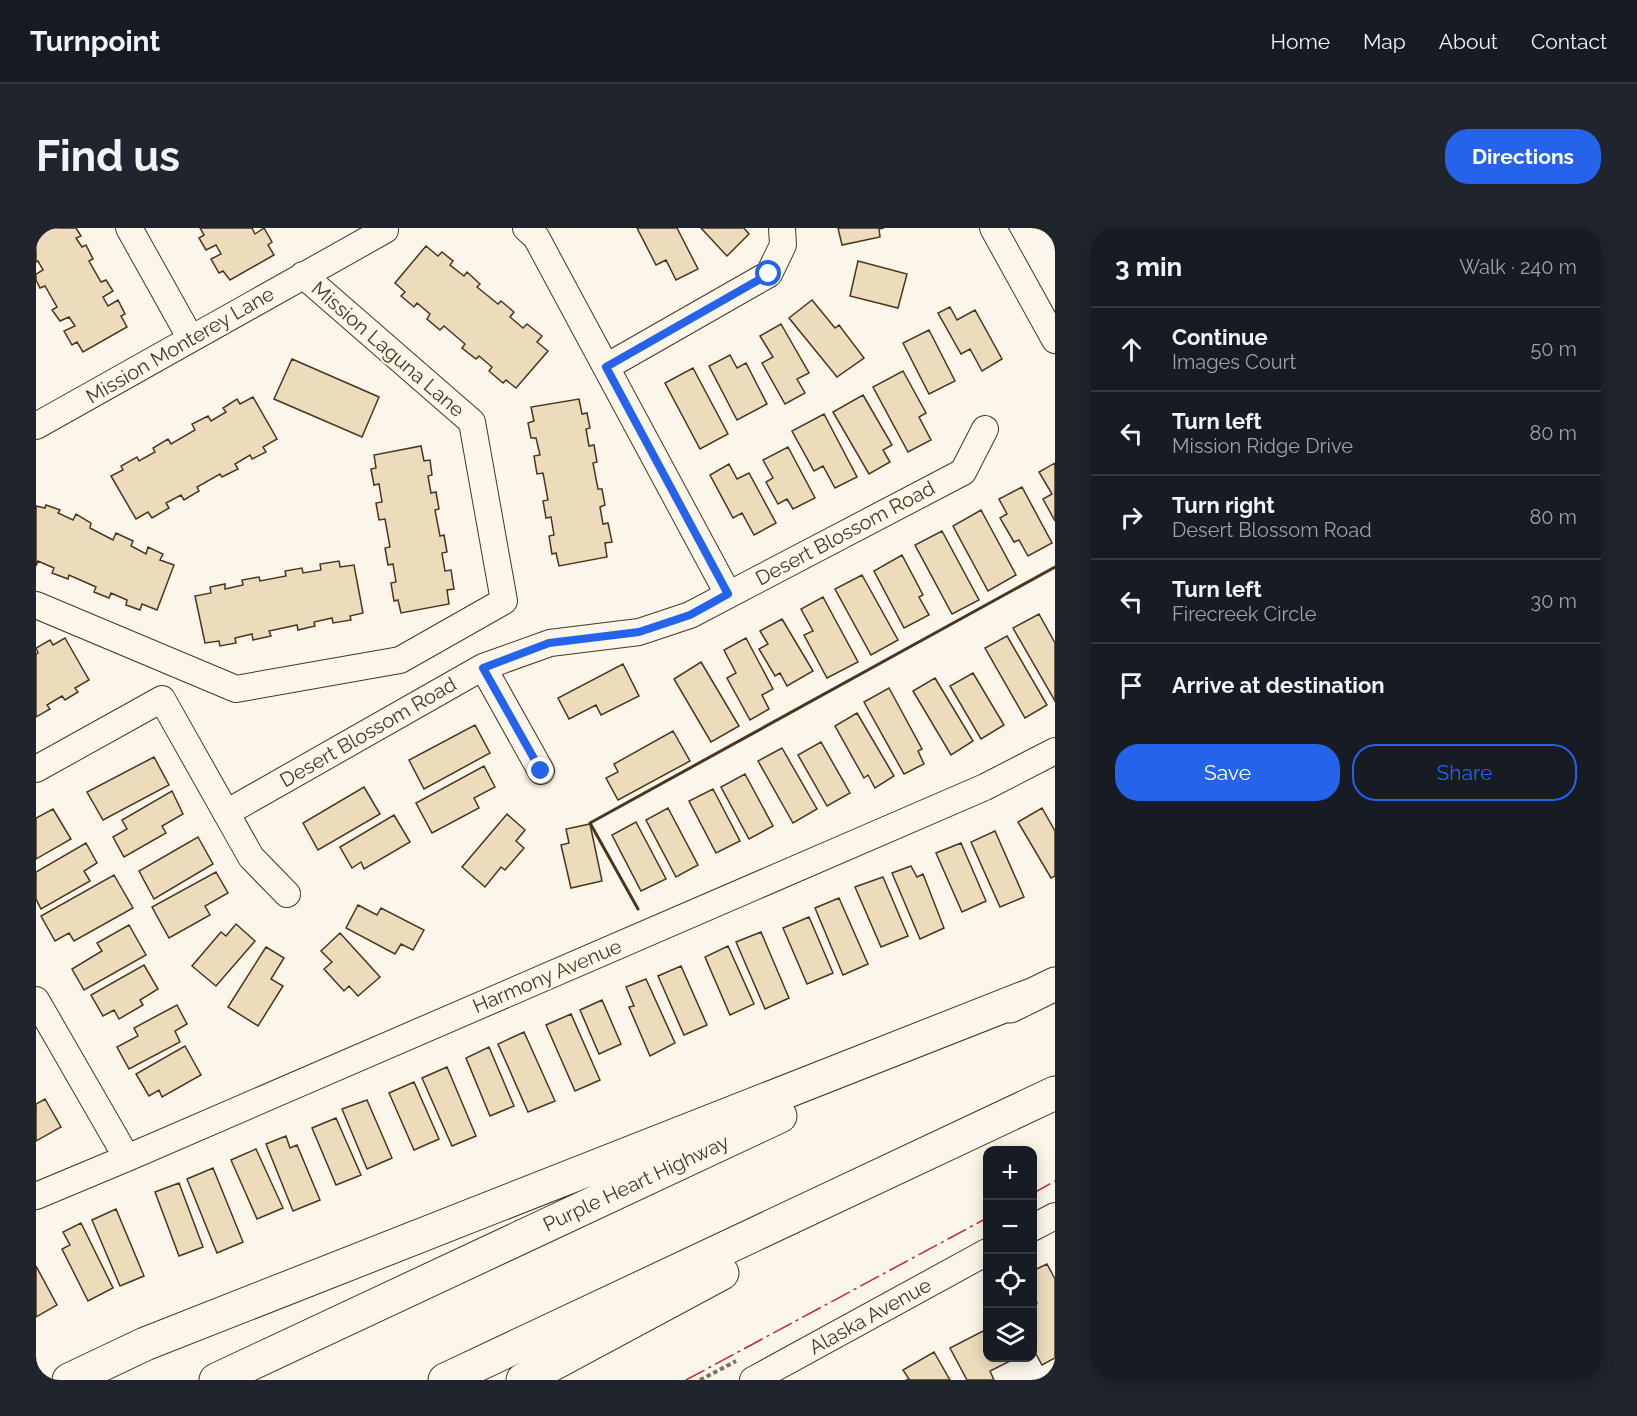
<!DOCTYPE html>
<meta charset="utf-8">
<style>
body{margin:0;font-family:Raleway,sans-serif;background:#20242c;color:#f1f3f6}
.controls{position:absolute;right:18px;bottom:18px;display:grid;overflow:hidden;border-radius:12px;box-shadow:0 3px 15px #0003}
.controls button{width:54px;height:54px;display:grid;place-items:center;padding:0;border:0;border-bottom:2px solid #363941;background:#171b24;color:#f1f3f6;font:30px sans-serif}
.stop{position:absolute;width:18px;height:18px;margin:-14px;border:4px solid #2563eb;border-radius:50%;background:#fff}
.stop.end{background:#2563eb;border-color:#fff;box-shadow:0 2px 6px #0008}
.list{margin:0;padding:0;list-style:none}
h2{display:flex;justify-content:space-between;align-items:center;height:78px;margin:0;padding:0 24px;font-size:26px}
h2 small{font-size:20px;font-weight:400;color:#9ea1a6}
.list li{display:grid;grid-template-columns:39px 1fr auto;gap:18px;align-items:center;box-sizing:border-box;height:84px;padding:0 24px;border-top:2px solid #363941}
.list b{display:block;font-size:22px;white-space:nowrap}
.list p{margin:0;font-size:20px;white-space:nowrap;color:#9ea1a6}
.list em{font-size:20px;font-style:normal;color:#9ea1a6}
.actions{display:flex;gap:12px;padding:18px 24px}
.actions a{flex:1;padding:14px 0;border:2px solid #2563eb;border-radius:24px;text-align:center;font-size:21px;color:#2563eb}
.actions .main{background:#2563eb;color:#fff}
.icon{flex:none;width:33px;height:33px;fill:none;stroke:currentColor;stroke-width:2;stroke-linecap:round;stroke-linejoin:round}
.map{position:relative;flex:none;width:1019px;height:1152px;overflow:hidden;border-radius:24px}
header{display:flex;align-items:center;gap:36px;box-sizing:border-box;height:84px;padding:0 30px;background:#171b24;border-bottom:2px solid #363941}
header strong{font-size:28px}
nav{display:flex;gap:33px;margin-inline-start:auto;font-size:21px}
.intro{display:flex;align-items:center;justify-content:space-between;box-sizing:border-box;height:144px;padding:0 36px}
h1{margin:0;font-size:42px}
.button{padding:15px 27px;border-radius:24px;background:#2563eb;color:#fff;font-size:21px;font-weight:700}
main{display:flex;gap:36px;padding:0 36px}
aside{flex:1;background:#171b24;border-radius:24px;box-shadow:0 3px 15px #0003}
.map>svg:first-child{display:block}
.building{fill:#ecdcbc;stroke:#4a3520;stroke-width:1.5}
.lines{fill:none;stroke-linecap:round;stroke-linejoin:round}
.minor-casing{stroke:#4a3520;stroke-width:28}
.highway-casing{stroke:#4a3520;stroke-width:35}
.path{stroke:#7f6f5c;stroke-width:4;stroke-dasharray:4.5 3;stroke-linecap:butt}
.minor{stroke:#fbf6e9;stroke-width:26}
.highway{stroke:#fbf6e9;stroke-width:33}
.wall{stroke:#4a3520;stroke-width:3}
.power{stroke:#c62828;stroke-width:1.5;stroke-dasharray:21 4.5 3 4.5;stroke-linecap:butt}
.route{stroke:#2563eb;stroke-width:8}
.labels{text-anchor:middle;stroke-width:4.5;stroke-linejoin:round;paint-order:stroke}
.street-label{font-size:20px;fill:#4a3520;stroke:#fbf6e9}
</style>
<header>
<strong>Turnpoint</strong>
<nav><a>Home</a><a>Map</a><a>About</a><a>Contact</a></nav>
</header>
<div class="intro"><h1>Find us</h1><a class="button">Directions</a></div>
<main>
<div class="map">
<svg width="1019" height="1152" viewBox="0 0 1019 1152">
<rect width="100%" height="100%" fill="#fbf6e9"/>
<path class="building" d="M4,0H40L45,8L40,10L46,19L50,17L57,31L53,33L65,54L70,52L77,63L67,69L72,78L82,72L89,86L85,88L91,99L47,124L41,114L36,117L28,103L39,98L33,89L24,93L16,82L21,79L9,58L4,60L0,52V46L7,42L2,33L0,34V2Z
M164,0H216L219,6L228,0L236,14L232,17L238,27L194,52L187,43L183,45L175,31L185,26L180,17L170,22L163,10L168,7Z
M601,0H641L662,41L640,52L630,32L620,37Z
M665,0H708L713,6L691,28Z
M802,0H848L843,1L844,9L806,17Z
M390,18L402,28L406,24L417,33L414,37L428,48L431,44L444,56L441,59L462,76L465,73L478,84L474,89L487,100L491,96L506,108L501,114L512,123L480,160L470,152L467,155L453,143L456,139L443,128L440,131L426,120L429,116L408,98L404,102L391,91L394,86L381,75L378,79L365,68L369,64L359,55Z
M822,33L871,46L862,80L814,68Z
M776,72L799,100L803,97L828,130L801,149L753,90Z
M914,79L921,92L939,82L966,131L946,143L934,121L925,126L902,85Z
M745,96L773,145L761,151L769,165L749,176L726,135L737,129L724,108Z
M893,102L919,153L893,166L867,115Z
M694,127L701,140L710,135L731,176L701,192L673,138Z
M256,131L343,169L326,209L238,171Z
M657,140L692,206L664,221L629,155Z
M867,143L890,185L883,189L895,212L872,224L837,159Z
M827,167L856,217L847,222L854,234L833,246L797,184Z
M217,169L241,211L227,219L230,224L216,231L214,227L199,236L202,241L186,249L184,246L161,259L163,263L148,272L145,267L130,275L133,280L116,290L112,284L100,291L75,248L87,242L85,238L101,229L103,233L119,224L117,220L132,211L135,216L159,202L156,196L172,188L175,193L190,184L187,180L201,171L204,176Z
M543,171L546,186L551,185L554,200L550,201L553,218L558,217L561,234L557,235L562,261H566L569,277L564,279L567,296L572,295L576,314L569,315L571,329L523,338L520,325L516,326L513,308L518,307L515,289L510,290L507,273L512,272L507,245L501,246L498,228L504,227L500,210H495L492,195L498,193L495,179Z
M788,186L821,249L799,260L787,238L778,243L756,203Z
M385,218L388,233L394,232L396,247L392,248L395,265L400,264L403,281L399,282L404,308L408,307L411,324L406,325L409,343L415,342L418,361L411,362L413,376L365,385L362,372L358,373L355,355L360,354L357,336L352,337L349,320L354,319L349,291L343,292L340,275L346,274L343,256L338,257L335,241L340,240L338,227Z
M752,219L779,270L757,281L751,271L742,276L730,254L737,250L727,232Z
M1019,235V293L1007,271L1016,266L1003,244Z
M693,236L701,251L713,245L740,295L718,307L706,285L697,290L674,247Z
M986,259L1016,315L992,328L983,312L978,314L964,290L971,286L963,271Z
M10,277L24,282L22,285L37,292L40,286L55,295L54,300L77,312L80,305L97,313L95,318L110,326L112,319L127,326L124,332L138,337L121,382L106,376L104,382L90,377L91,372L75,365L73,370L58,364L60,359L33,347L32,351L16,345L18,340L2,333L0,338V278L9,280Z
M945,282L980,347L952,363L917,298Z
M906,303L943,372L916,386L879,317Z
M866,327L887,367L883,369L893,387L868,400L838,343Z
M303,333L304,339L318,337L327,385L314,388L315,392L297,395L296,390L278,394L279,398L262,402L261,397L233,403L235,408L217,412L216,406L199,410L200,415L184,418L183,413L169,415L159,368L175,365L174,359L189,356V361L207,357L206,352L223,349L224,353L250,348L249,343L266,340L267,345L285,342L284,336Z
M826,347L862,412L835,427L799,361Z
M787,369L822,434L791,450L768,407L777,403L765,381Z
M1003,386L1019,415V473L977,400Z
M746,391L777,443L751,458L744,445L739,448L723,421L732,416L724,403Z
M971,408L1011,477L989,490L949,420Z
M29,410L53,452L39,460L42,464L29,472L26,468L11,477L14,481L0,489V426L2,425L0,420L14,412L17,417Z
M710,410L737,461L726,467L733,481L714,492L691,450L700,445L688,422Z
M665,434L703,498L675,514L638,451Z
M587,436L603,468L565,487L560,477L533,491L522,470Z
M937,445L968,497L945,511L914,458Z
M899,450L937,513L915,527L877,463Z
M853,460L886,521L882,523L888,536L868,546L828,474Z
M821,485L858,548L839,560L832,547L828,550L799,498Z
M439,497L454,525L388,561L373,532Z
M637,503L654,533L582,572L570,550L582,544L578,536Z
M785,514L814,565L791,578L762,527Z
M746,520L781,581L757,595L722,533Z
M118,529L133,557L67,592L51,564Z
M448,538L459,559L438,570L443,580L396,605L380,575Z
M709,546L737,598L713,611L685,559Z
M328,559L344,586L282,622L267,595Z
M677,561L704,613L680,625L653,573Z
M136,563L147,586L126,598L130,605L88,629L77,609L91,601L86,592Z
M632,580L662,637L640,649L610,592Z
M1006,580L1019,603V648L1015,650L982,594Z
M17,581L35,611L0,631V590Z
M471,586L489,602L480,613L488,620L469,642L465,639L449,659L426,639Z
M358,587L374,614L328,641L325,634L316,640L304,619Z
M600,594L630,651L605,663L576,607Z
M554,596L566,653L535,660L525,617L533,615L530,601Z
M959,603L988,669L964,679L935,614Z
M162,609L177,636L118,671L103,643Z
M50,615L61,635L48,643L54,653L5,681L0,671V644Z
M925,615L950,673L926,684L900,625Z
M875,638L881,649L887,646L908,700L884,711L856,645Z
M180,644L192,665L169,678L174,687L133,710L116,679Z
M78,647L97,680L38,713L33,705L19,713L5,688Z
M847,649L872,708L845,719L819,659Z
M803,670L832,736L807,747L779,680Z
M322,677L341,687L345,680L388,702L377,722L365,716L359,726L310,700Z
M773,689L797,745L771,756L747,700Z
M200,696L219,713L180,758L156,738L185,704L190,708Z
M93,697L110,727L48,762L36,741L66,723L61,715Z
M725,704L753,770L729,781L700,714Z
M304,705L344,749L322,768L313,758L308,763L288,741L296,734L285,723Z
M692,718L718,776L694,787L669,729Z
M230,719L248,730L235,751L247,758L222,798L192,779Z
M108,737L122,761L104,772L107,777L83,791L78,782L67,788L55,767Z
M645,738L671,797L648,807L622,748Z
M610,751L639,815L614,828L593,779L598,778L590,759Z
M566,772L585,816L563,826L544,782Z
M141,777L151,796L139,803L144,814L93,841L81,819L102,808L98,800Z
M535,786L564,852L539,863L510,797Z
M488,804L519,873L492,884L462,816Z
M149,818L165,847L126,869L123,862L113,868L100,846Z
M453,819L478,878L454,888L430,830Z
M411,839L440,908L416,918L386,850Z
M378,854L403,911L378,922L353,865Z
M9,871L25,899L0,913V876Z
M331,872L356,930L331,941L306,881Z
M300,890L325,947L300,957L276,900Z
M250,908L254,920L261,917L284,972L257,983L230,916Z
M220,921L247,980L221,991L195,932Z
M177,940L207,1014L181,1025L151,951Z
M143,955L167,1019L143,1028L119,964Z
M80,981L108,1048L84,1058L56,992Z
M45,995L77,1060L52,1073L26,1021L34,1017L27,1004Z
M1011,1036L1019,1051V1130L1006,1137L996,1119V1077L1001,1075L996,1067V1043Z
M0,1038L21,1077L0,1089Z
M951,1101V1130H980L954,1143L958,1152H931L914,1120Z
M898,1124L914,1152H870L873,1151L867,1142Z"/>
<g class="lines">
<g class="minor-casing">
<path id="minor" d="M93,0L155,111
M490,0L500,9L692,366
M957,0L1019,112
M570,139L733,46L747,17L746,0
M0,198L349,2V0
M0,377L200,461L364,432L468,373L436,194L267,47
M447,439L505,543
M0,541L126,471L215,629L251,666
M190,585L447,439L514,415L603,404L654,387L927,244L949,201
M0,772L91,930
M0,968L91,930L949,559L1019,523
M996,1000L1019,988
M717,1152L951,1024"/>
</g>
<g class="highway-casing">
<path id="highway" d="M974,778L1019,756
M33,1152L109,1116L993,768
M180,1152L744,888
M409,1152L1019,865
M487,1152L686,1045"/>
</g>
<path class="path" d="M664,1152L700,1133"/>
<use href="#minor" class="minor"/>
<use href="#highway" class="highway"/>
<path class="wall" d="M602,681L554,595L1019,339"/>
<path class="power" d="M996,966L1019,953
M650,1152L951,990"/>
</g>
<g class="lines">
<path class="route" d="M505,543L447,440L513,415L603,404L654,387L692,366L570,139L733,46"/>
</g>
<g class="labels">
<g class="street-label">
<text transform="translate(144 117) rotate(-30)" y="7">Mission Monterey Lane</text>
<text transform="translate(352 121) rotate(41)" y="7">Mission Laguna Lane</text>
<text transform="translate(809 305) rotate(-28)" y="7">Desert Blossom Road</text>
<text transform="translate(332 504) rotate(-30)" y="7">Desert Blossom Road</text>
<text transform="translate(511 748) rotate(-23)" y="7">Harmony Avenue</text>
<text transform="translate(600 955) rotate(-25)" y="7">Purple Heart Highway</text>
<text transform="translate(834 1088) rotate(-29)" y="7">Alaska Avenue</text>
</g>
</g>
</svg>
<div class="controls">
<button>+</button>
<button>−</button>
<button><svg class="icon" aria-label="locate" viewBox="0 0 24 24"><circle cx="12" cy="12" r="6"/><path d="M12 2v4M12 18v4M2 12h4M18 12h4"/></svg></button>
<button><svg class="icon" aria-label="layers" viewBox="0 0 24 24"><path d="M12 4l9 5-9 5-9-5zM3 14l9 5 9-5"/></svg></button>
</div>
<div class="stop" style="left:733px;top:46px"></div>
<div class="stop end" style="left:505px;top:543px"></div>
</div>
<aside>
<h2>3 min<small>Walk · 240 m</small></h2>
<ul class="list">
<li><svg class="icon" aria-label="ahead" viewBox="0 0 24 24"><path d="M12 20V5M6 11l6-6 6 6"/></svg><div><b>Continue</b><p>Images Court</p></div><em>50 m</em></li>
<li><svg class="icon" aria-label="left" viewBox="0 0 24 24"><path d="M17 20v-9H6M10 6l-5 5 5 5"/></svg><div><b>Turn left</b><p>Mission Ridge Drive</p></div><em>80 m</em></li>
<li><svg class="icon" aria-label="right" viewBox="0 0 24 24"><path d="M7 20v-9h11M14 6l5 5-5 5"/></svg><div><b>Turn right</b><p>Desert Blossom Road</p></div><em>80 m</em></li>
<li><svg class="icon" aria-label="left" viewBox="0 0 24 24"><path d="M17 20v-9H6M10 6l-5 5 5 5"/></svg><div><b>Turn left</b><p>Firecreek Circle</p></div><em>30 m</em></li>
<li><svg class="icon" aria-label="arrive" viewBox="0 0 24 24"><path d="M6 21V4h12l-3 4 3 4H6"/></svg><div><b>Arrive at destination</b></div></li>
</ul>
<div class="actions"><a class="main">Save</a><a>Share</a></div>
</aside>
</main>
